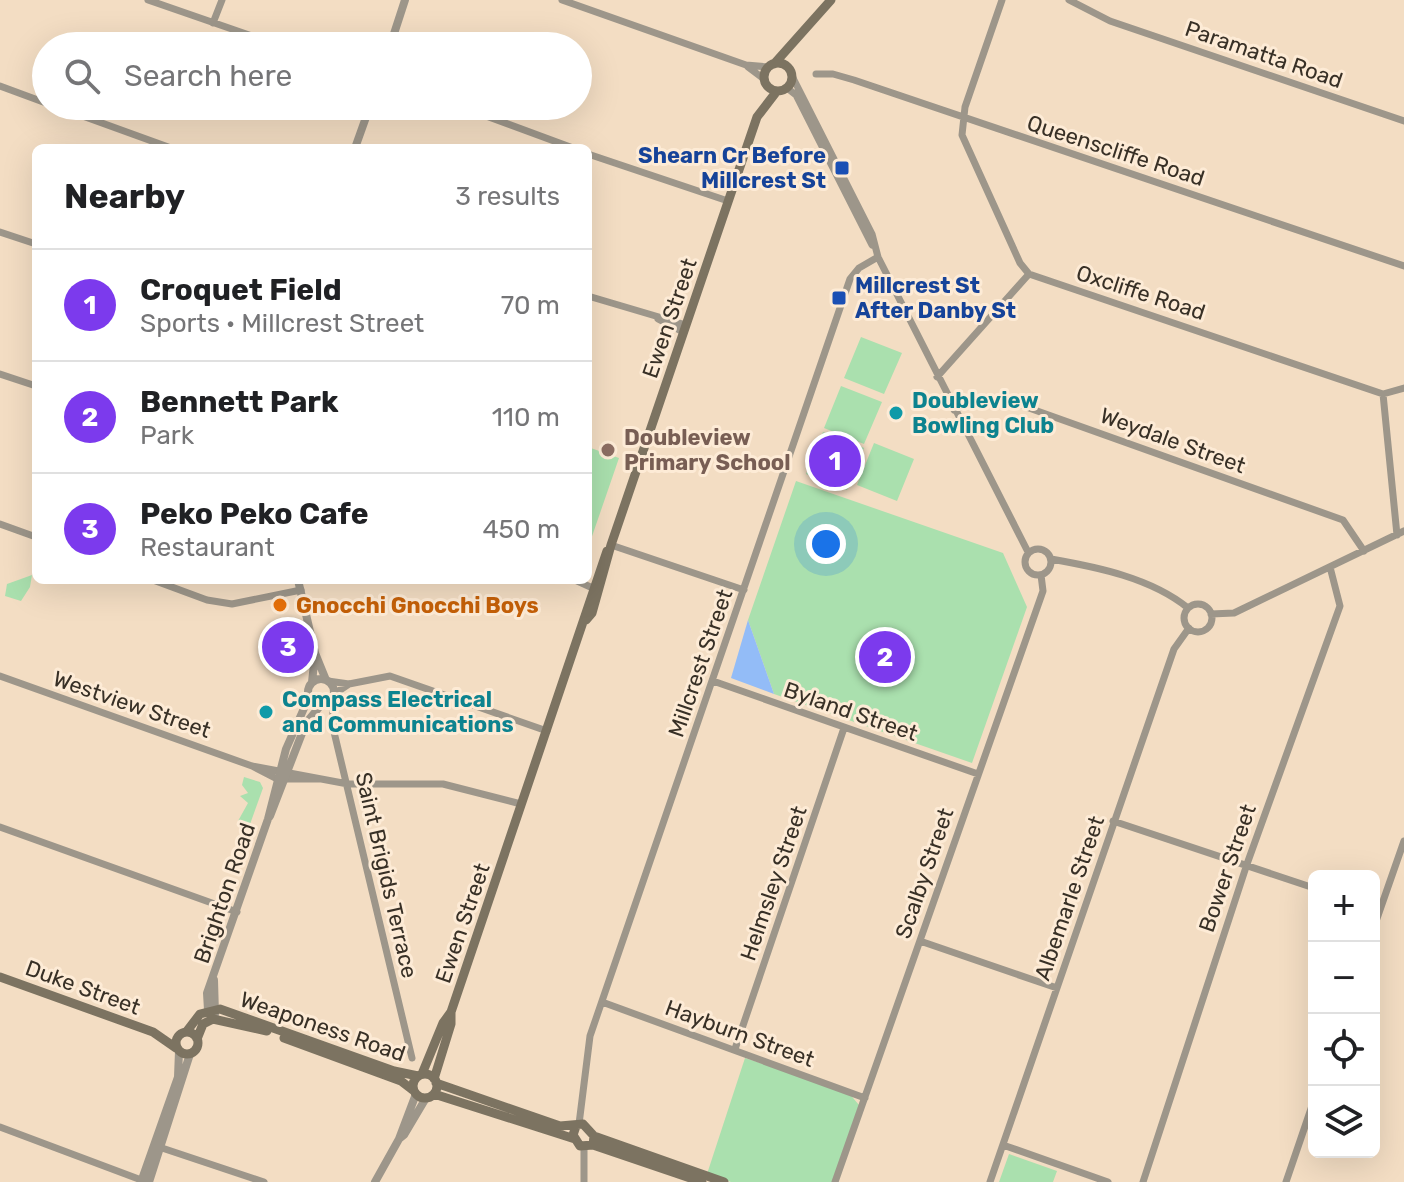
<!DOCTYPE html>
<meta charset="utf-8">
<style>
body{margin:0;font-family:Rubik,sans-serif;background:#f6f6f6;color:#202124}
.controls{position:absolute;right:24px;bottom:24px;display:grid;overflow:hidden;border-radius:12px;box-shadow:0 8px 32px #0002}
.controls button{width:72px;height:72px;display:grid;place-items:center;padding:0;border:0;border-bottom:2px solid #e0e0e0;background:#fff;color:#202124;font:40px sans-serif}
.you{position:absolute;left:826px;top:544px;width:28px;height:28px;margin:-20px;border:6px solid #fff;border-radius:50%;background:#1a73e8;box-shadow:0 0 0 12px #1a73e833}
.badge{display:grid;place-items:center;width:52px;height:52px;border-radius:50%;background:#7c3aed;color:#fff;font-size:26px;font-weight:700}
.pin{position:absolute;translate:-50% -50%;border:4px solid #fff;box-shadow:0 2px 8px #0006}
.list{margin:0;padding:0;list-style:none}
h2{display:flex;justify-content:space-between;align-items:center;height:104px;margin:0;padding:0 32px;font-size:34px}
h2 small{font-size:26px;font-weight:400;color:#757577}
.list li{display:grid;grid-template-columns:52px 1fr auto;gap:24px;align-items:center;box-sizing:border-box;height:112px;padding:0 32px;border-top:2px solid #e0e0e0}
.list b{display:block;font-size:30px;white-space:nowrap}
.list p{margin:0;font-size:26px;white-space:nowrap;color:#757577}
.list em{font-size:26px;font-style:normal;color:#757577}
.icon{flex:none;width:44px;height:44px;fill:none;stroke:currentColor;stroke-width:2;stroke-linecap:round;stroke-linejoin:round}
.map{position:relative;flex:none;width:1404px;height:1182px;overflow:hidden}
.search{position:absolute;background:#fff;box-shadow:0 8px 32px #0002;left:32px;top:32px;width:560px;height:88px;display:flex;align-items:center;gap:20px;box-sizing:border-box;padding:0 28px;border-radius:44px;color:#757577;font-size:30px}
.panel{position:absolute;background:#fff;box-shadow:0 8px 32px #0002;left:32px;top:144px;width:560px;height:440px;border-radius:12px}
.map>svg:first-child{display:block}
.green{fill:#aae0ae}
.water{fill:#93bcf7}
.lines{fill:none;stroke-linecap:round;stroke-linejoin:round}
.minor{stroke:#9d968a;stroke-width:7}
.tertiary{stroke:#9d968a;stroke-width:8}
.secondary{stroke:#7c7361;stroke-width:9}
.transit-dot{fill:#1a4fb4;stroke:#fdebd6;stroke-width:3}
.culture-dot{fill:#0f9aa8;stroke:#fdebd6;stroke-width:3}
.education-dot{fill:#8d6e63;stroke:#fdebd6;stroke-width:3}
.food-dot{fill:#e8710a;stroke:#fdebd6;stroke-width:3}
.labels{text-anchor:middle;stroke-width:6;stroke-linejoin:round;paint-order:stroke}
.street-label{font-size:22px;fill:#383026;stroke:#fdebd6}
.transit-label{font-size:22px;font-weight:bold;fill:#164399;stroke:#fdebd6;text-anchor:end}
.culture-label{font-size:22px;font-weight:bold;fill:#0d838f;stroke:#fdebd6;text-anchor:start}
.education-label{font-size:22px;font-weight:bold;fill:#785e54;stroke:#fdebd6;text-anchor:start}
.food-label{font-size:22px;font-weight:bold;fill:#c56008;stroke:#fdebd6;text-anchor:start}
</style>
<div class="map">
<svg width="1404" height="1182" viewBox="0 0 1404 1182">
<rect width="100%" height="100%" fill="#f3ddc3"/>
<path class="green" d="M861,337L902,353L884,394L844,378Z
M841,386L882,402L864,444L824,428Z
M823,432L864,448L847,490L806,474Z
M874,443L914,459L897,501L857,485Z
M588,447L619,458L588,548Z
M796,481L1003,553L1027,607L972,763L774,694L748,620Z
M32,575L30,587L21,601L5,596L7,584Z
M244,777L260,782L263,788L249,827L238,821L248,803L240,796L248,793L242,785Z
M745,1058L848,1092L859,1105L832,1182H731L707,1174Z
M1009,1154L1057,1171L1053,1182H999Z"/>
<path class="water" d="M748,620L774,694L731,678Z"/>
<g class="lines">
<path class="minor" d="M148,0L281,46
M562,0L746,65L768,67
M1002,0L965,107L962,135L1020,263L1029,274L1383,394L1404,388
M1069,0L1110,21L1404,121
M213,23L222,0
M748,67L764,79
M816,74H833L854,80L1404,266
M792,76L872,234L878,257L1028,552
M0,86L46,103
M787,88L796,95L872,245
M55,106L171,148
M459,106L573,148
M588,154L728,201
M0,232L36,244
M588,296L686,325
M658,319L683,332
M0,374L36,386
M937,377L1029,274
M1383,394L1397,535
M954,410L978,400L1001,398L1343,520L1364,551
M0,524L36,537
M611,545L744,590
M1025 562a13 13 0 1 1 26 0a13 13 0 1 1-26 0Z
M1051,559C1097,567 1151,578 1188,608
M153,580L207,600L232,604L301,590
M575,580L597,590
M1184 618a14 14 0 1 1 28 0a14 14 0 1 1-28 0Z
M1211,614L1234,613L1404,531
M0,676L252,766L348,784H443L521,804
M328,681L349,684L390,676L547,731
M713,681L978,774
M334,694L349,684
M332,699L334,732L412,1058
M252,766L277,779H320
M1113,821L1314,888
M0,827L237,912
M1374,927L1404,841
M920,941L1057,988
M602,1002L865,1098
M735,1049L844,728
M579,1124L590,1036L850,279L859,268L878,257
M0,1127L144,1181
M1003,1145L1108,1182
M156,1146L264,1182
M584,1182V1148
M835,1182L1043,591L1041,575
M990,1182L1174,649L1189,628
M1143,1182L1247,864L1340,606L1330,567
M1286,1182L1314,1100"/>
<path class="tertiary" d="M390,46L405,0
M355,148L370,106
M298,580L315,653L326,680
M308 692a13 13 0 1 1 26 0a13 13 0 1 1-26 0Z
M312,682L315,655
M270,816L306,723L321,705
M214,980L215,1014
M208,1010L207,993L268,819L286,749L309,697
M399,1139L404,1135L426,1098
M141,1182L178,1077L179,1051
M149,1182L190,1054
M375,1182L399,1139L416,1094"/>
<path class="secondary" d="M764 77a14 14 0 1 1 28 0a14 14 0 1 1-28 0Z
M774,64L831,0
M586,620L592,613L611,545L757,117L777,91
M0,977L153,1032L176,1048
M187,1031L200,1014L220,1009L394,1071L418,1076
M176 1043a11 11 0 1 1 22 0a11 11 0 1 1-22 0Z
M284,1038L401,1081L414,1091
M197,1039L203,1024L213,1019L267,1031
M422,1074L443,1023L451,1012
M413 1086a12 12 0 1 1 24 0a12 12 0 1 1-24 0Z
M434,1079L451,1024V1012L607,551
M436,1083L560,1126L583,1124L594,1136L593,1145L580,1146L573,1135L576,1126
M434,1094L575,1139
M594,1136L724,1182
M593,1145L702,1182"/>
</g>
<g class="transit-dot">
<rect x="834" y="160" width="16" height="16" rx="4"/>
<rect x="831" y="290" width="16" height="16" rx="4"/>
</g>
<g class="culture-dot">
<circle cx="896" cy="413" r="8"/>
<circle cx="266" cy="712" r="8"/>
</g>
<circle class="education-dot" cx="608" cy="450" r="8"/>
<circle class="food-dot" cx="280" cy="605" r="8"/>
<g class="labels">
<g class="street-label">
<text transform="translate(1264 54) rotate(19)" y="8">Paramatta Road</text>
<text transform="translate(1116 150) rotate(18)" y="8">Queenscliffe Road</text>
<text transform="translate(1141 292) rotate(18)" y="8">Oxcliffe Road</text>
<text transform="translate(669 318) rotate(-71)" y="8">Ewen Street</text>
<text transform="translate(1173 440) rotate(20)" y="8">Weydale Street</text>
<text transform="translate(700 663) rotate(-71)" y="8">Millcrest Street</text>
<text transform="translate(132 704) rotate(19)" y="8">Westview Street</text>
<text transform="translate(851 711) rotate(19)" y="8">Byland Street</text>
<text transform="translate(1227 868) rotate(-71)" y="8">Bower Street</text>
<text transform="translate(924 873) rotate(-71)" y="8">Scalby Street</text>
<text transform="translate(387 875) rotate(77)" y="8">Saint Brigids Terrace</text>
<text transform="translate(773 883) rotate(-71)" y="8">Helmsley Street</text>
<text transform="translate(224 893) rotate(-71)" y="8">Brighton Road</text>
<text transform="translate(1069 898) rotate(-71)" y="8">Albemarle Street</text>
<text transform="translate(462 923) rotate(-71)" y="8">Ewen Street</text>
<text transform="translate(83 987) rotate(20)" y="8">Duke Street</text>
<text transform="translate(323 1026) rotate(19)" y="8">Weaponess Road</text>
<text transform="translate(740 1033) rotate(20)" y="8">Hayburn Street</text>
</g>
<g class="transit-label">
<text x="826" y="163">Shearn Cr Before<tspan x="826" dy="25">Millcrest St</tspan></text>
<text x="855" y="293" text-anchor="start">Millcrest St<tspan x="855" dy="25">After Danby St</tspan></text>
</g>
<g class="culture-label">
<text x="912" y="408">Doubleview<tspan x="912" dy="25">Bowling Club</tspan></text>
<text x="282" y="707">Compass Electrical<tspan x="282" dy="25">and Communications</tspan></text>
</g>
<g class="education-label">
<text x="624" y="445">Doubleview<tspan x="624" dy="25">Primary School</tspan></text>
</g>
<g class="food-label">
<text x="296" y="613">Gnocchi Gnocchi Boys</text>
</g>
</g>
</svg>
<div class="controls">
<button>+</button>
<button>−</button>
<button><svg class="icon" aria-label="locate" viewBox="0 0 24 24"><circle cx="12" cy="12" r="6"/><path d="M12 2v4M12 18v4M2 12h4M18 12h4"/></svg></button>
<button><svg class="icon" aria-label="layers" viewBox="0 0 24 24"><path d="M12 4l9 5-9 5-9-5zM3 14l9 5 9-5"/></svg></button>
</div>
<div class="you"></div>
<div class="pin badge" style="left:835px;top:461px">1</div>
<div class="pin badge" style="left:885px;top:657px">2</div>
<div class="pin badge" style="left:288px;top:647px">3</div>
<div class="search"><svg class="icon" aria-label="search" viewBox="0 0 24 24"><circle cx="10" cy="10" r="6"/><path d="M15 15l6 6"/></svg>Search here</div>
<section class="panel">
<h2>Nearby<small>3 results</small></h2>
<ul class="list">
<li><span class="badge">1</span><div><b>Croquet Field</b><p>Sports · Millcrest Street</p></div><em>70 m</em></li>
<li><span class="badge">2</span><div><b>Bennett Park</b><p>Park</p></div><em>110 m</em></li>
<li><span class="badge">3</span><div><b>Peko Peko Cafe</b><p>Restaurant</p></div><em>450 m</em></li>
</ul>
</section>
</div>
